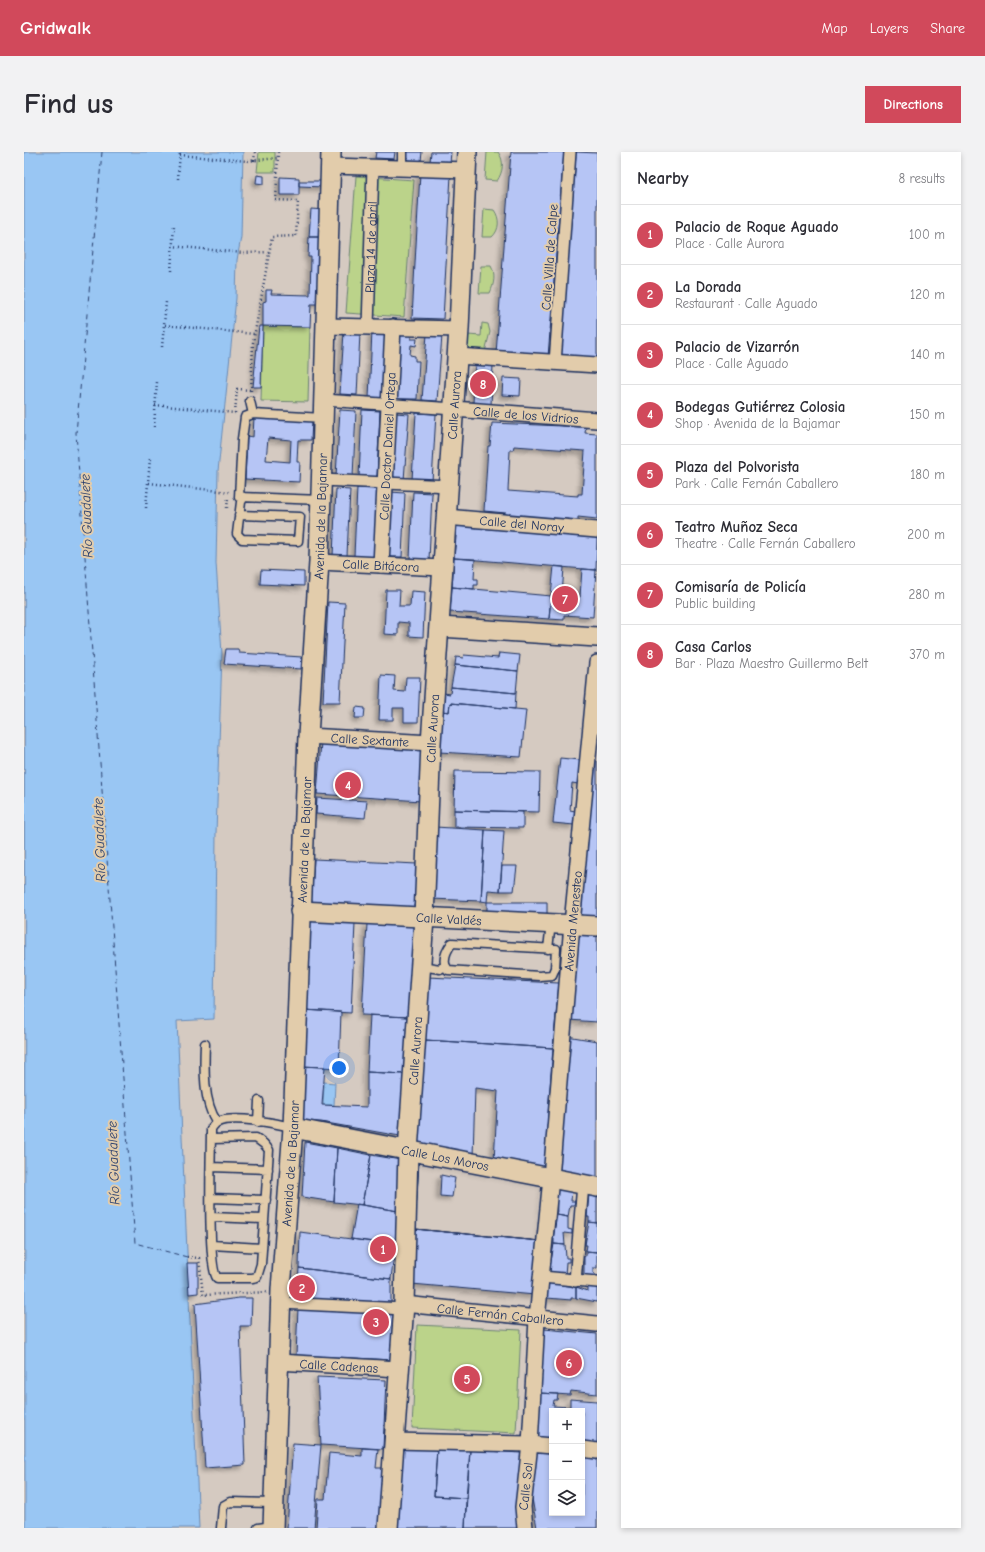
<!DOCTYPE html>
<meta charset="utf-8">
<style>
body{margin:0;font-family:"Comic Neue",sans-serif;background:#f2f2f3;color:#2b2b33}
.controls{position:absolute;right:12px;bottom:12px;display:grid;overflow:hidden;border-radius:0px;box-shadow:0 2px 6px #0003}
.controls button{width:36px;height:36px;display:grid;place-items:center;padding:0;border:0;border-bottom:1px solid #e1e1e2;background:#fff;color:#2b2b33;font:20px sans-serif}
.you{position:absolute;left:315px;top:916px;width:14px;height:14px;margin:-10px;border:3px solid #fff;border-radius:50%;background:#1a73e8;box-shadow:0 0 0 6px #1a73e833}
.badge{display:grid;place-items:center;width:26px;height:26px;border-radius:50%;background:#d1495b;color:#fff;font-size:13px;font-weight:700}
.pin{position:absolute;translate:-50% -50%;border:2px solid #fff;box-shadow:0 1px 4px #0006}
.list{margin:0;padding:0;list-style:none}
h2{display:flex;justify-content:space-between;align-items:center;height:52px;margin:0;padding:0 16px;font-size:17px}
h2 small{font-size:13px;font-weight:400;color:#7c7c81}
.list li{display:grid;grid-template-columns:26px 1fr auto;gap:12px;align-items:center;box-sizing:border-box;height:60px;padding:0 16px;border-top:1px solid #e1e1e2}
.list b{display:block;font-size:15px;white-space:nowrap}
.list p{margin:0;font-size:13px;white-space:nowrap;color:#7c7c81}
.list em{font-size:13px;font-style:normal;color:#7c7c81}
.icon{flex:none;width:22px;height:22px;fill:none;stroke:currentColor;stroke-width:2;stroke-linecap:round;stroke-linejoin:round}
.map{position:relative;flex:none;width:573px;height:1376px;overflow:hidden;border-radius:0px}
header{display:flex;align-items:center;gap:24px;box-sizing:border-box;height:56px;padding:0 20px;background:#d1495b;color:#fff}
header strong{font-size:19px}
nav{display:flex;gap:22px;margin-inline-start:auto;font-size:14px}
.intro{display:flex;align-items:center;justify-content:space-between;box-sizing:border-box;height:96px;padding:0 24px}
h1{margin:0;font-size:28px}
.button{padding:10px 18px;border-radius:0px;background:#d1495b;color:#fff;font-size:14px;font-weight:700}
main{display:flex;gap:24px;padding:0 24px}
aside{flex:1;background:#fff;border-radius:0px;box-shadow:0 2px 6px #0003}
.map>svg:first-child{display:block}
.green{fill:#bbd38a;stroke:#6b8174}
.water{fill:#99c6f3;stroke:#678ab7}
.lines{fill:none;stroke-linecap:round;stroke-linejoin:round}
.ferry{stroke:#283e6d;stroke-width:1;stroke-dasharray:5 4;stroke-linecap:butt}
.building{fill:#b6c5f5;stroke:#1b2f5e;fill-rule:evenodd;filter:url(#shadow)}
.service-casing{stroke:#1b2f5e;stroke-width:11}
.pedestrian-casing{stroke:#1b2f5e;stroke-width:14}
.minor-casing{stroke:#1b2f5e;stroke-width:18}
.tertiary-casing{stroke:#1b2f5e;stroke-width:22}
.path{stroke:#1b2f5e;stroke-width:2.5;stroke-dasharray:1 3;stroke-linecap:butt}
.service{stroke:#e2ccab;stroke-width:8}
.pedestrian{stroke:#e2ccab;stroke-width:11}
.minor{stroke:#e2ccab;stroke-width:15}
.tertiary{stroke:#e2ccab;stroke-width:19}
.labels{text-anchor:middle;stroke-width:4;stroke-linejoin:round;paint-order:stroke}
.street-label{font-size:13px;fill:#1b2f5e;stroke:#e2ccab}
.water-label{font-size:14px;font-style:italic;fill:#283e6d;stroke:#e2ccab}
</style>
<header>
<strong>Gridwalk</strong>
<nav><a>Map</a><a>Layers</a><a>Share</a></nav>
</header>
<div class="intro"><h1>Find us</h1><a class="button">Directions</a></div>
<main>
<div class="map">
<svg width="573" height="1376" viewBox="0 0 573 1376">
<defs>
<filter id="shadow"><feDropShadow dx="-3.5" dy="3.5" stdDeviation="2" flood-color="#0004"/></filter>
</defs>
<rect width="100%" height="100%" fill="#d5cac1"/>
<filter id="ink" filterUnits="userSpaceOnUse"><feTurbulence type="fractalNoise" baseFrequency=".025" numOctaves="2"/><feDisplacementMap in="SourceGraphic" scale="8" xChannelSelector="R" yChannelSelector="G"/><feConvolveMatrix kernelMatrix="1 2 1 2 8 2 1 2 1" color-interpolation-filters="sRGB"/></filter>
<g filter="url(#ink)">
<path class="green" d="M235,0H251V20H233Z
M463,0H474C481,9 479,20 473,29L461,28Z
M332,24L390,28L380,165L322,161Z
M460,57L470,58C476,66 476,78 468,85H458Z
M457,114H467C472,123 470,132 466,141H455Z
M458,171L464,172L466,180L461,200L443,199L444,183L457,184Z
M239,174L286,175L284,250L237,249Z
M393,1173L497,1178L492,1281L388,1276Z"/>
<path class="water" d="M0,0H219L217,85L213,108L212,146L194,319L192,411L198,502L192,681L190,867L153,869L175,1376H1Z
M300,930L311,931L310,953H299Z"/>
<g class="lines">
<path class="ferry" d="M78,0L52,281L111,1091L163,1105"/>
</g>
<path class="building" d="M352,0H371L370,7L351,6Z
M384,0H398L397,9L384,8Z
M407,0H427L426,11L406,10Z
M487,0H540L524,205L472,202Z
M552,0L573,1V209L537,207Z
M396,21L427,23L419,167L388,166Z
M233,23L240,24V32L232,31Z
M256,25L275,26V43H256Z
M275,29H301L300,35L275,34Z
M287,57L300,58L297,85H285Z
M285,85H297L296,152H287L286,175L239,174V150L242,149V138H248L247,142L286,143L287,105H284Z
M235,174H239L237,235H229Z
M348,179L361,180L358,246H345Z
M320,180L336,181L333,243L316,242Z
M375,181L387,182V187H393L392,194L387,193L386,203L391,204V209H395L393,247H372Z
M403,182L418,183L413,249L398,248Z
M451,212L469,213L467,252L449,251Z
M479,226L497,227L496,244L478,243Z
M316,258L332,259L329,325L312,324Z
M338,258L356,259L353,326L335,325Z
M371,261L385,262L380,328L367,327Z
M392,261L412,262L408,329L388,328Z
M230,265L288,268L287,288H274L273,310H276L275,330L221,327L223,284L229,285ZM244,286L267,288L266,310L242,308Z
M468,271L562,275L561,281L573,282V367L554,365V368L481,363L482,361L460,359L464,294H466ZM490,294L561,299L558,342H554V344L484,339L486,298H489Z
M333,336L353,337L350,405L330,404Z
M312,337L326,338L323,404H309Z
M366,340L381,341L378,405H363Z
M389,340L408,341L405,408L386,407Z
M433,374L573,386L572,418L430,406Z
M430,406L451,407L450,427H454V433H450V437L428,435Z
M530,414L540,415L538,444H527Z
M558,417L572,418L569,465L540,463V468L525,467L527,444L556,445Z
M237,418L280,420V434L236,432Z
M428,435L527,444L525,467L426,460Z
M362,438H376L375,454H386L387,439L401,440L399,485L385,484V471L374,470V483L360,482Z
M304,450L321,451L316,550H299Z
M202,497H214L215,501L278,505L277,517L200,512Z
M475,501L496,503L494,519L431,513L432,505L439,506L440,503L474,506Z
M431,513L494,519L492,541L427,535Z
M357,523L371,524L370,539L381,540L382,525H396L394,570H380V556H369V568H355Z
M427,535L492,541L491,557L426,551L425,560L418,559L420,541L426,542Z
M426,551L502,558L497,605L415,600L418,559L425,560Z
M332,555L341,556L340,566H331Z
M297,590L401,597L397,649L293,642Z
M536,606L556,608L554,632L548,631L546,658L551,659L550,673L529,671Z
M568,609H573V768L554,767Z
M431,619L516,620L515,660L430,658Z
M293,646L343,649L341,666L292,662Z
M430,658L499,660V676L430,675Z
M411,675L461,678L457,749L407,747Z
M461,678L480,679L476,739L464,738L463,750L457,749Z
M290,707L393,712L390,759L287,753Z
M478,714H493L490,739H476Z
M463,750H523V764L463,763Z
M285,768L331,771L327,861L280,858Z
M343,772L390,774L386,865L338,863Z
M552,783L573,784V870L545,868Z
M403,825L535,831L529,896L401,888Z
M280,858L317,860L315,916L278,914Z
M346,863L383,865L380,922L343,920Z
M543,884L573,889V1028L530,1020Z
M401,888L529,896L520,1017L470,1008L474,939L451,936L449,1005L392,996Z
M276,914L301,915L298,953L343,955V920L380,922L376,984L297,970L273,969Z
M281,990L313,996L310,1050L278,1045Z
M313,996L347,1003L338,1053L310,1050Z
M347,1003L377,1008L374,1059L338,1053Z
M395,1008L521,1031L516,1089L391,1077ZM417,1023L431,1026L428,1045L416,1044Z
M395,1008L521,1031L516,1089L391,1077Z
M532,1035L548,1036L547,1049H551L550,1053H546L544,1065L533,1063Z
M565,1041L573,1042V1071L565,1070V1065H563Z
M333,1052L374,1059L371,1093L327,1087Z
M533,1063L544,1065V1077L548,1078V1082L540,1081L541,1093L530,1092V1087H529Z
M565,1070L573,1071V1100L562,1099L563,1093H561Z
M391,1077L516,1089L511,1143L388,1132Z
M276,1080L371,1093L367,1127L275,1116Z
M530,1092L541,1093L542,1106H545V1110H542L541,1123L525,1121Z
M562,1099L573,1100V1116H569V1121L571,1122V1129L560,1127V1103L562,1104Z
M163,1111H174V1141L165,1142Z
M275,1116L367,1127V1152L273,1147Z
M524,1131L552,1135V1146H547V1148L523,1146Z
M570,1132V1135L573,1136V1150L552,1146V1135L564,1139V1135Z
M215,1146H228L227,1174H216L221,1313L181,1316L171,1152Z
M274,1156L371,1161L368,1208L272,1203Z
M520,1177L573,1182V1242L547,1239L546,1243L516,1241Z
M293,1225L362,1228L359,1297L297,1293Z
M516,1241L534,1242L533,1248H530L529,1254L546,1255V1247L573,1249V1293L558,1292V1259H528V1290L512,1289Z
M269,1291L297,1293L290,1376H263Z
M379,1295L413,1296L410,1344L442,1346L441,1376H374Z
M338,1296L354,1297L352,1316H359L355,1376H292L294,1347H301L305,1301L338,1304Z
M413,1296L446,1298L442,1346L410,1344Z
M446,1298L497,1301L493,1376H441Z
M511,1300L528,1301V1361H558V1303L573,1304V1376H513L507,1340Z"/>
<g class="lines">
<g class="service-casing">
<path id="service" d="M378,16V0
M226,249L229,262
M297,348L215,345L218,287L221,265L229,262L299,266
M215,363L276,365L274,389L218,387L213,382L217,350L220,345
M428,791L532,797L531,816L528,823L515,824L424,818C417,809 422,799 428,791Z
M524,797L527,771
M397,814L416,817L421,814
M181,892C180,915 179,951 193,970
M234,970L235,949
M187,987L232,986L240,992L245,998L237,1112L233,1125L228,1126H193C183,1114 187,1000 187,977C189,974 191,971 194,970C208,963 254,971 269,976
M187,1015L244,1017
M187,1046L242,1048
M187,1065L240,1067
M188,1093L238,1096
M197,1376L199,1354L206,1350L250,1351
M234,1376L249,1374"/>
</g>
<g class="pedestrian-casing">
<g id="pedestrian">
<path id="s1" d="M344,175L349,15"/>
<path d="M531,211L546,0"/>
<path d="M300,248L430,257"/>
<path d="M298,328L425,334"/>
<path d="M518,1125L573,1130"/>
<path d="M551,1129L559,1032"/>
<path d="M256,1151L380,1157"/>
</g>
</g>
<g class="minor-casing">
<g id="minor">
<path d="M307,14L443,18"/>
<path d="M303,174L435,177"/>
<path d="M433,204L573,213"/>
<path id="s2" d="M430,257L573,268"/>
<path id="s3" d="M422,365L573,378"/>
<path id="s4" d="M295,410L418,416"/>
<path id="s5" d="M357,413L369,175"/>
<path id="s6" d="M284,584L407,591"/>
<path id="s7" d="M380,1152L573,1172"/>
<path id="s8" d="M254,1210L375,1217"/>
<path id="s9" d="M370,1289L506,1292L513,1167L527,1026L548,772L573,511"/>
<path d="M558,1297L573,1299"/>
<path id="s10" d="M501,1376L499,1355L506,1292L528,1294"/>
</g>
</g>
<g class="tertiary-casing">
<g id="tertiary">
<path d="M416,475L573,485"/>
<path id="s11" d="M276,759L573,774"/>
<path id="s12" d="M269,976L573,1035"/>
<path id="s13" d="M249,1376L257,1138L269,976L284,584L295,410L307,0"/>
<path id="s14" d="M364,1376L380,1152L384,999L400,766L407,591L435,177L443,0"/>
</g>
</g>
<path class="path" d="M156,3L223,9L254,6
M230,9L231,0
M154,27L156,0
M148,94L219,101L245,100
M147,119L150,73
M141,173L230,182
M138,195L142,150
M227,239L229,191L248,85L272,84L274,49L252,48L254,0
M131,253L211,261
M211,261L213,237L227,238
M130,275L133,230
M125,331L205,340
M122,356L126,306
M203,356L204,346
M163,1105L175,1106L179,1143L243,1140"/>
<use href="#service" class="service"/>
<use href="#pedestrian" class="pedestrian"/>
<use href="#minor" class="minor"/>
<use href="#tertiary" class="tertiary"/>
</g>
</g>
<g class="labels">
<g class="street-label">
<text dy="5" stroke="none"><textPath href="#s1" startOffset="80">Plaza 14 de abril</textPath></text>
<text transform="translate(525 105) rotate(-86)" y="5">Calle Villa de Calpe</text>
<text dy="5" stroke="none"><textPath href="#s14" startOffset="1125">Calle Aurora</textPath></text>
<text dy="5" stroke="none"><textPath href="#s2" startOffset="72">Calle de los Vidrios</textPath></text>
<text dy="5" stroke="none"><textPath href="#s5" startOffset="119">Calle Doctor Daniel Ortega</textPath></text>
<text dy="5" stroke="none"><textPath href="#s13" startOffset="1013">Avenida de la Bajamar</textPath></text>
<text dy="5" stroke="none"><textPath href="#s3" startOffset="76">Calle del Noray</textPath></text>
<text dy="5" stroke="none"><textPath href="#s4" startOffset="62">Calle Bitácora</textPath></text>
<text dy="5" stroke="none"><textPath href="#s14" startOffset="801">Calle Aurora</textPath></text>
<text dy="5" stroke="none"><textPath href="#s6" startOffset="62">Calle Sextante</textPath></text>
<text dy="5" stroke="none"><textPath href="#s13" startOffset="689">Avenida de la Bajamar</textPath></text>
<text dy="5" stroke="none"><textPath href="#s11" startOffset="149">Calle Valdés</textPath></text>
<text dy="5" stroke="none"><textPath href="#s9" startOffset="661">Avenida Menesteo</textPath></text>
<text dy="5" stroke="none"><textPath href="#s14" startOffset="478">Calle Aurora</textPath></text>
<text dy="5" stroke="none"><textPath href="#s12" startOffset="155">Calle Los Moros</textPath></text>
<text dy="5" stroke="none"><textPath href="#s13" startOffset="365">Avenida de la Bajamar</textPath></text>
<text dy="5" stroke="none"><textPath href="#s7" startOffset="97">Calle Fernán Caballero</textPath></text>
<text dy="5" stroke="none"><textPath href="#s8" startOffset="61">Calle Cadenas</textPath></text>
<text dy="5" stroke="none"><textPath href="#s10" startOffset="42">Calle Sol</textPath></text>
</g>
<g class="water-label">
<text transform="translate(62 364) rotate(-92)" y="5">Río Guadalete</text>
<text transform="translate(75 688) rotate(-92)" y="5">Río Guadalete</text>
<text transform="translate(89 1011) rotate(-92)" y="5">Río Guadalete</text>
</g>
</g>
</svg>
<div class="controls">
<button>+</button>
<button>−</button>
<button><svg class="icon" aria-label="layers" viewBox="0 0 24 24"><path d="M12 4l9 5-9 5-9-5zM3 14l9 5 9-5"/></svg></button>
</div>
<div class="you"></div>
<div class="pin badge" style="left:359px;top:1097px">1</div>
<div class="pin badge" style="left:278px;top:1136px">2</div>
<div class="pin badge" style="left:352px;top:1170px">3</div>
<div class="pin badge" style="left:324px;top:633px">4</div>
<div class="pin badge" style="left:443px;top:1227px">5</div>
<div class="pin badge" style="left:545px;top:1211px">6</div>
<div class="pin badge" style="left:541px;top:447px">7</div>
<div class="pin badge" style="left:459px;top:232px">8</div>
</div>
<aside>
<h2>Nearby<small>8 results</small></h2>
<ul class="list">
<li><span class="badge">1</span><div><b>Palacio de Roque Aguado</b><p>Place · Calle Aurora</p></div><em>100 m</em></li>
<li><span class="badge">2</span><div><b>La Dorada</b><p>Restaurant · Calle Aguado</p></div><em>120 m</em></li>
<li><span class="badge">3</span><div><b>Palacio de Vizarrón</b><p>Place · Calle Aguado</p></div><em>140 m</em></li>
<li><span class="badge">4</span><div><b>Bodegas Gutiérrez Colosia</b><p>Shop · Avenida de la Bajamar</p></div><em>150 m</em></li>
<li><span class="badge">5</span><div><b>Plaza del Polvorista</b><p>Park · Calle Fernán Caballero</p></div><em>180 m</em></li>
<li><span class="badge">6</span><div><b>Teatro Muñoz Seca</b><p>Theatre · Calle Fernán Caballero</p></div><em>200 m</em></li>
<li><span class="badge">7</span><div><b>Comisaría de Policía</b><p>Public building</p></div><em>280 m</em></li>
<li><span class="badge">8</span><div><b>Casa Carlos</b><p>Bar · Plaza Maestro Guillermo Belt</p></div><em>370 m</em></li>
</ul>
</aside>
</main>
